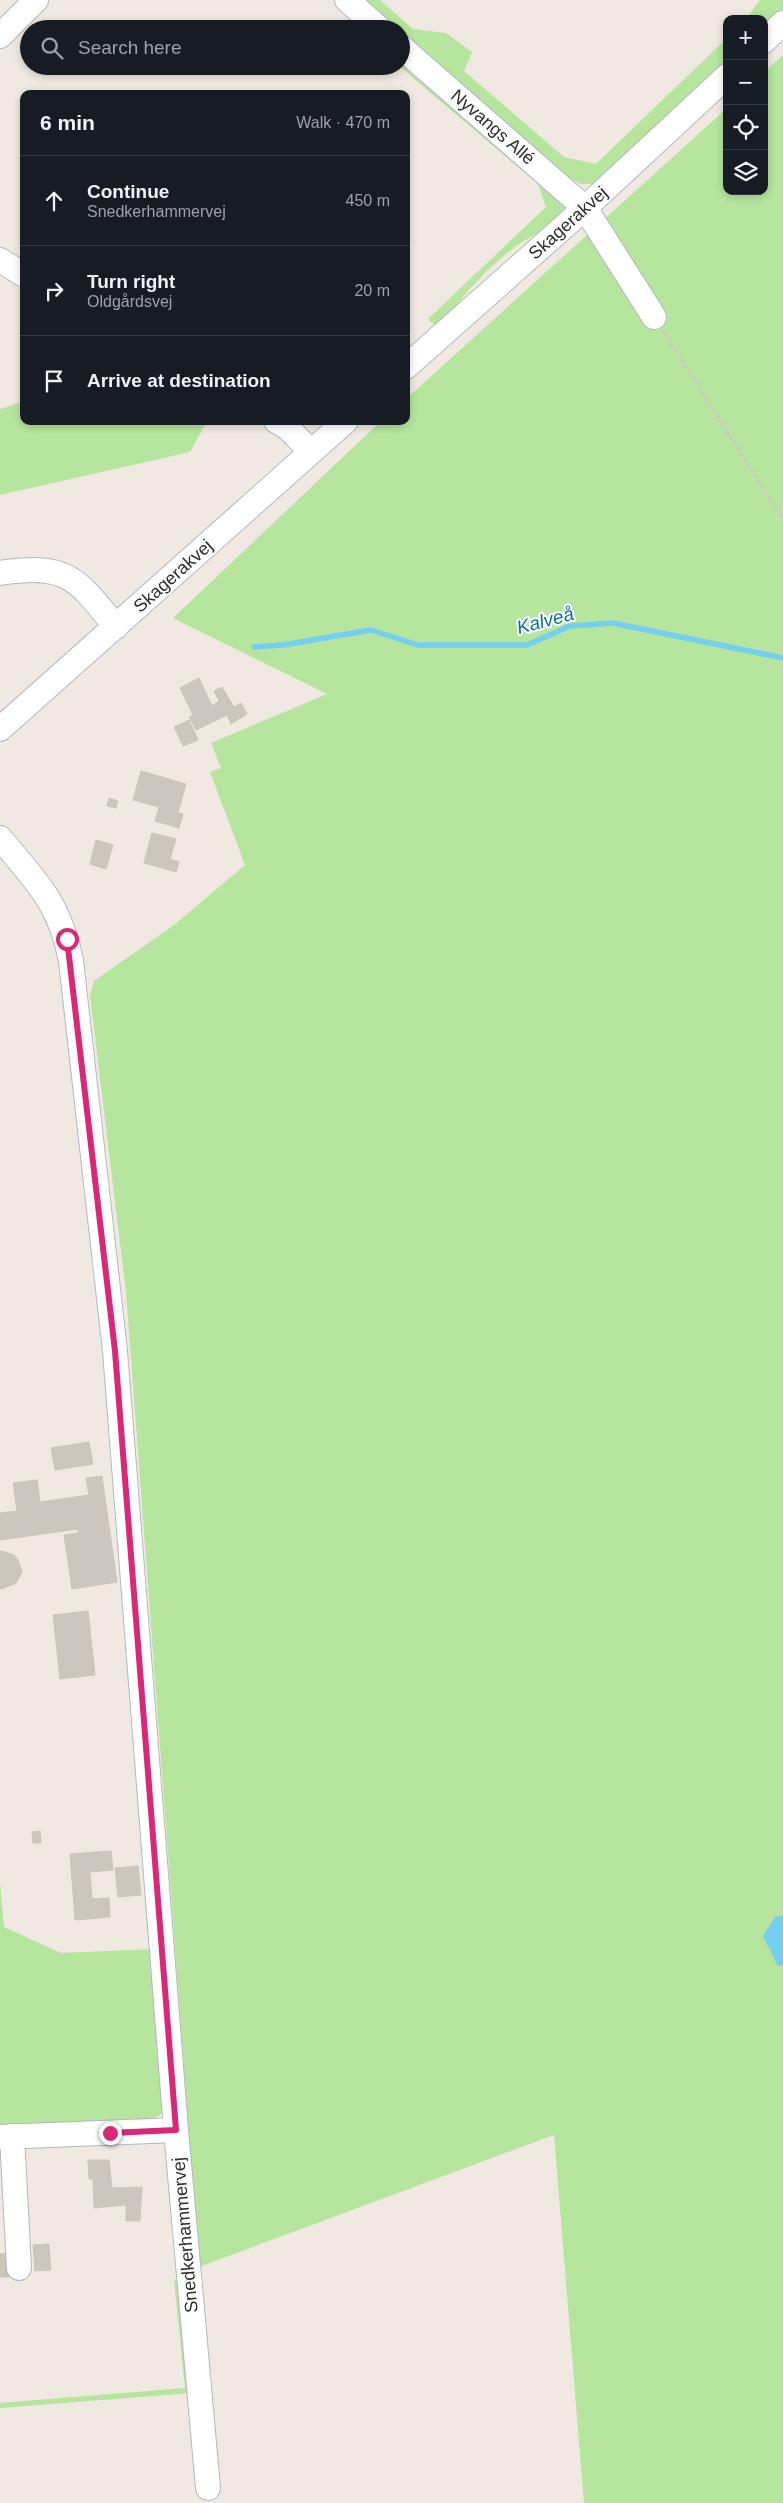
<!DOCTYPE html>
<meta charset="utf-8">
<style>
body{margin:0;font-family:Helvetica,sans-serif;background:#20242c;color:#f1f3f6}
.controls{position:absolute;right:15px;top:15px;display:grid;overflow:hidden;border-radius:10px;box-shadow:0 2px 8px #0003}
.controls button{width:45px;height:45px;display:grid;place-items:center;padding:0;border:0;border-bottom:1px solid #363941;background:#171b24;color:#f1f3f6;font:25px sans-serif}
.stop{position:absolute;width:15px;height:15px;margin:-11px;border:4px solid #db2777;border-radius:50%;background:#fff}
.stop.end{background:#db2777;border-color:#fff;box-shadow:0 1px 5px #0008}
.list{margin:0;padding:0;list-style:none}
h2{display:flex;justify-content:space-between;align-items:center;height:65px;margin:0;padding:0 20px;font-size:21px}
h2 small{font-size:16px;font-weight:400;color:#9ea1a6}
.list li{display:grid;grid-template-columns:32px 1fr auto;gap:15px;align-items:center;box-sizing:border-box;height:90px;padding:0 20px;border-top:1px solid #363941}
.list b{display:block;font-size:19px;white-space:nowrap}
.list p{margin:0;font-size:16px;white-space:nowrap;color:#9ea1a6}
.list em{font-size:16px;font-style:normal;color:#9ea1a6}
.icon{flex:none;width:28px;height:28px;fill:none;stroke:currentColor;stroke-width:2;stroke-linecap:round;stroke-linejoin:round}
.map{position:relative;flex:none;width:783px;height:2503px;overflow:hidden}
.search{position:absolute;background:#171b24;box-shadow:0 2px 8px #0003;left:20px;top:20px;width:390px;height:55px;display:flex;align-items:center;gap:12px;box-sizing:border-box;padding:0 18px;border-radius:28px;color:#9ea1a6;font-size:19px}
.panel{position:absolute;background:#171b24;box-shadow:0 2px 8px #0003;left:20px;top:90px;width:390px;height:335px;border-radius:10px}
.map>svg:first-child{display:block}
.green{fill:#b6e59e}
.water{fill:#75cff0}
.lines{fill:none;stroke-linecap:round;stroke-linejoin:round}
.stream{stroke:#75cff0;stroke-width:5.5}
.building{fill:#cbc7bf;stroke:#cbc5ba}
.minor-casing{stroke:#b4b7c1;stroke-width:26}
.path{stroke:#c9c9c9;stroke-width:3;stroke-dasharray:4 2.5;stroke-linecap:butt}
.minor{stroke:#fff;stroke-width:24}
.route{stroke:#db2777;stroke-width:6}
.labels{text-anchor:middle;stroke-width:4;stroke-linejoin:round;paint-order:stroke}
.street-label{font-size:18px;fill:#2e2e2e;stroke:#fff}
.water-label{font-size:19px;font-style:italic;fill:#0d6fa3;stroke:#fff}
</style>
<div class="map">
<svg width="783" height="2503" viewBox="0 0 783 2503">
<rect width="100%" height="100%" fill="#efe9e1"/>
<path class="green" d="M359,0H380L413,29L446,33L472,52L464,71L564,157L596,164L727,38V61L593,184H581L557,171L401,37V29H392Z
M760,0H783V9L764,26V19H746Z
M783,55V2503H584L554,2135L199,2267L126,1292L90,996L94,981L174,925L245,865L210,772L221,768L211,743L327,694L173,618L381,421H406V399L727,108V191H764V72Z
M401,56L565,201L566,212C551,227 532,235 515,247C485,269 460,299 438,329L428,319L546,207L538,184L399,66H401Z
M24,401V421L206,423L190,452L0,495V409Z
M0,1883L4,1927L61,1953L153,1949L166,2106L160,2115L153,2119L0,2128Z
M174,2280H183L191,2393L0,2408V2403L185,2388Z"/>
<path class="water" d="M783,1915V1965L778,1966L763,1936L775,1917Z"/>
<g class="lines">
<path class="stream" d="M254,647L283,645L371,630L418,645H527L570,626L613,623L783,658"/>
</g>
<path class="building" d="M199,678L212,706L219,701L214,691L222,687L234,707L241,703L247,714L231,724L227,715L196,730L189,717L193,715L180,688Z
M189,720L198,740L183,746L174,727Z
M141,771L186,784L178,813L183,814L179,828L155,821L159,807L133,800Z
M109,798L118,801L116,808L107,806Z
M152,833L176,839L170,859L179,862L176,872L144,863Z
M96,840L113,845L106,869L90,864Z
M89,1442L93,1464L55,1470L51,1448Z
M102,1476L117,1582L72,1589L64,1535L78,1533V1529L0,1540V1513L17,1511L13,1483L37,1480L40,1502L89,1495L86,1478Z
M2,1551L14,1555L18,1560L22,1572L16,1583L2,1589L0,1588V1552Z
M88,1611L95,1675L60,1679L53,1615Z
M40,1831L41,1843H33L32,1832Z
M111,1851L113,1870L90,1872L92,1899L109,1898L110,1917L75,1920L70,1854Z
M138,1866L141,1895L118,1897L115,1868Z
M88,2160H109L112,2188L142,2187L140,2221H126V2205L94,2208L93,2179H89Z
M49,2244L51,2270L35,2271L33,2245Z
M7,2253L9,2277H0V2254Z"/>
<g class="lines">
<g class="minor-casing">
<path id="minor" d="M347,0L380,29
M0,36L36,0
M764,41L783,23
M401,47L585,208L654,317
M0,260L24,275
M406,367L585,208L727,76
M276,421L288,428L311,452
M0,573C68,563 76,578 116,627
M0,729L346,421
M0,838C36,881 60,903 71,961L115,1351L176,2130L208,2488
M12,2136L19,2268
M0,2137L176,2130"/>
</g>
<path class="path" d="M664,332L783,519"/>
<use href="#minor" class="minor"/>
</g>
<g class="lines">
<path class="route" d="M67,939L115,1351L176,2130L110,2133"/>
</g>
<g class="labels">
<g class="street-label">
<text transform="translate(493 127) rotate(41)" y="6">Nyvangs Allé</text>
<text transform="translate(568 223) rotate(-42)" y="6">Skagerakvej</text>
<text transform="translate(173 576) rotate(-42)" y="6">Skagerakvej</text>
<text transform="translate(185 2235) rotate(-95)" y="6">Snedkerhammervej</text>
</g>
<g class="water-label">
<text transform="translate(545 620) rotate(-15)" y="7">Kalveå</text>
</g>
</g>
</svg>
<div class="controls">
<button>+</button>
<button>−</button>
<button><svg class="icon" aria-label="locate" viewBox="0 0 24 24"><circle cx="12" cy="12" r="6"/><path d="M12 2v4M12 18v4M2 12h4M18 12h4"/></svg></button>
<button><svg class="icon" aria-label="layers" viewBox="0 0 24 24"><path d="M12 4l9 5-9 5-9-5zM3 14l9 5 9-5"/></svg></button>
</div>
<div class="stop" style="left:67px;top:939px"></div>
<div class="stop end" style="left:110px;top:2133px"></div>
<div class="search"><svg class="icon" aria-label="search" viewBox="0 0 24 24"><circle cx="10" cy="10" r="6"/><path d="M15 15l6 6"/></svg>Search here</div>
<section class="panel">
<h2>6 min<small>Walk · 470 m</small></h2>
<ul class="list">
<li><svg class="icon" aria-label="ahead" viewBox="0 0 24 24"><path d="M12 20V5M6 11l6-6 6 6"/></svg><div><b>Continue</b><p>Snedkerhammervej</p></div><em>450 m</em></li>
<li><svg class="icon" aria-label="right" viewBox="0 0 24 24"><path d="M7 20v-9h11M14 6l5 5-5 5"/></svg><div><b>Turn right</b><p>Oldgårdsvej</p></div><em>20 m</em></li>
<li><svg class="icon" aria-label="arrive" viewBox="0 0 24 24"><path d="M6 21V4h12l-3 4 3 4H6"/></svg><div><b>Arrive at destination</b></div></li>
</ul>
</section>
</div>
